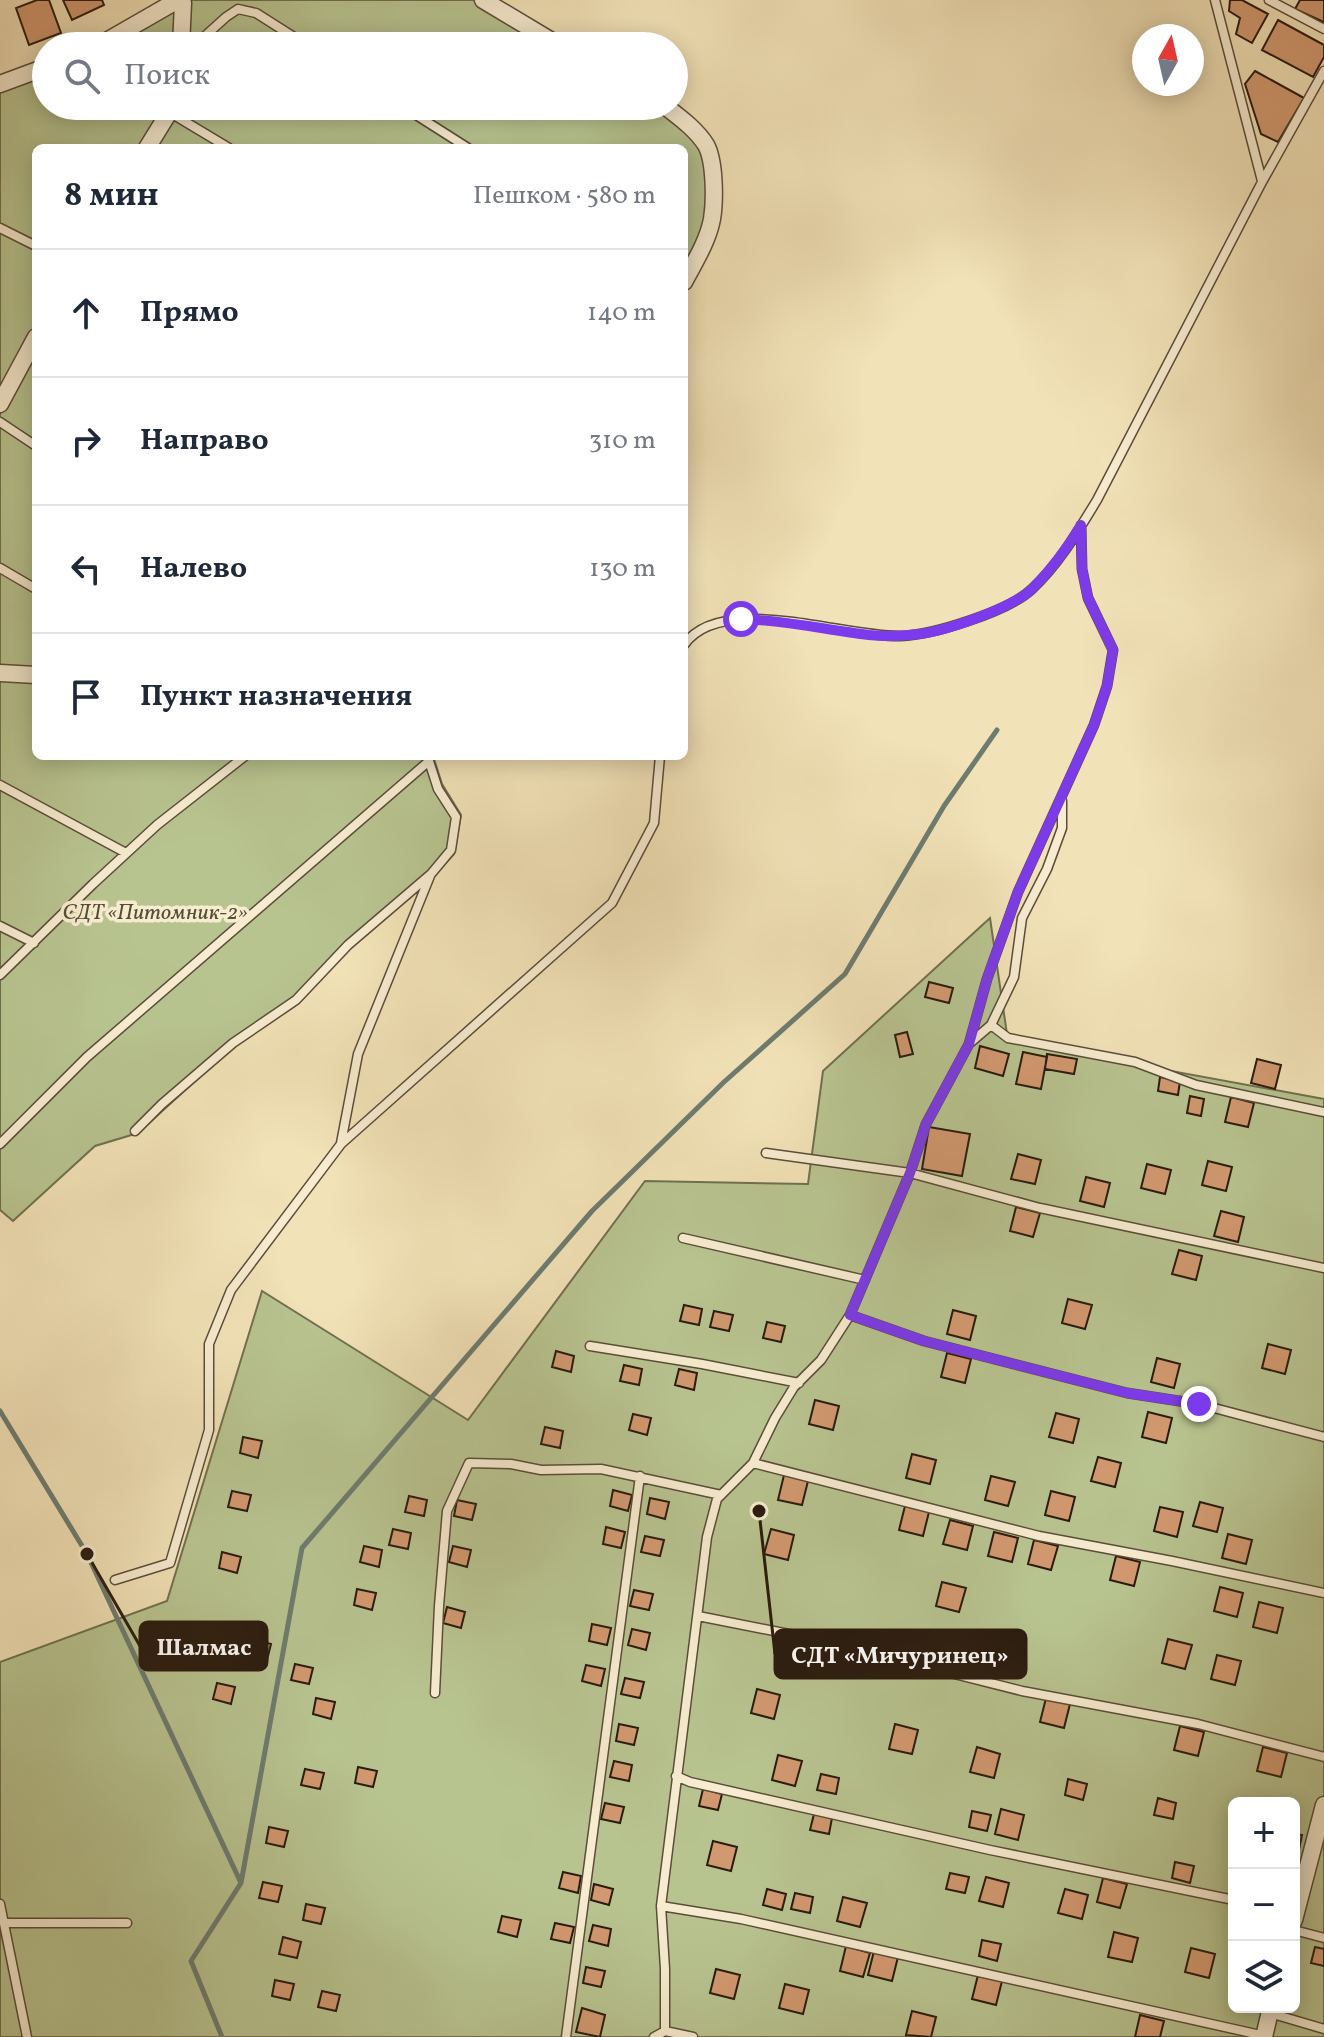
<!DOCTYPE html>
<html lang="ru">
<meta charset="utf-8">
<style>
body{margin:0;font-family:Vollkorn,serif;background:#f6f6f7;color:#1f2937}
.controls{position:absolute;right:24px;bottom:24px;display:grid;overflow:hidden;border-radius:12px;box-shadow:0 4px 20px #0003}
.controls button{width:72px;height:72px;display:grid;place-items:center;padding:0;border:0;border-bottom:2px solid #e0e1e3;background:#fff;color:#1f2937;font:40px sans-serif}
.compass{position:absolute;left:1132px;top:24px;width:72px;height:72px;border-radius:50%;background:#fff;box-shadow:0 4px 20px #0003;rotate:8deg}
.stop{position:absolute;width:24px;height:24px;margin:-18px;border:6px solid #7c3aed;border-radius:50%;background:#fff}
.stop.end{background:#7c3aed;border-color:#fff;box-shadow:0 2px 8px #0008}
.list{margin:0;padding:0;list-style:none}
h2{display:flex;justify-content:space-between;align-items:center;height:104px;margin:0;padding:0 32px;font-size:34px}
h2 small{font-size:26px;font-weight:400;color:#747a83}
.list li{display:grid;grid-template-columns:52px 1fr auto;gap:24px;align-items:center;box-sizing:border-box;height:128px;padding:0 32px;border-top:2px solid #e0e1e3}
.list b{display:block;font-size:30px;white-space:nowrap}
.list em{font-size:26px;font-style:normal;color:#747a83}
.icon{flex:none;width:44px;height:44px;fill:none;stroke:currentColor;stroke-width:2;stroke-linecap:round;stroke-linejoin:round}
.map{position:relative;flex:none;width:1324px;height:2037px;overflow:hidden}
.search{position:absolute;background:#fff;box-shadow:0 4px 20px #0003;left:32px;top:32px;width:656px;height:88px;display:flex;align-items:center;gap:20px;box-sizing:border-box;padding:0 28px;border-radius:44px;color:#747a83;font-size:30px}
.panel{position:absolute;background:#fff;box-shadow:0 4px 20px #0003;left:32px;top:144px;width:656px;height:616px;border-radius:12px}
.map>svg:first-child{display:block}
.green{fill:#b8c490;stroke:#707050;stroke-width:2;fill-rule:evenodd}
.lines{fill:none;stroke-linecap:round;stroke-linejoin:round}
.stream{stroke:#6d7c70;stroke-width:5}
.building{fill:#d29970;stroke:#291b0f;stroke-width:2}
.service-casing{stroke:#5b4d39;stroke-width:11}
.minor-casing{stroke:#5b4d39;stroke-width:19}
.service{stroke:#f7ecd0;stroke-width:8}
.minor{stroke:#f7ecd0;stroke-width:16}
.route{stroke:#7c3aed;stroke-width:10}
.labels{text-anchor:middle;stroke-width:7;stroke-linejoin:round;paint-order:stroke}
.park-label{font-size:22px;font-style:italic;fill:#544e36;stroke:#f7ecd0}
.leader{fill:none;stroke:#291b0f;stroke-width:3}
.callout-dot{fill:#291b0f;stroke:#f7ecd0;stroke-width:3}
.callout{fill:#291b0f;stroke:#291b0f;stroke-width:3}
.callout-label{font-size:24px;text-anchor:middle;font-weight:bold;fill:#fff}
</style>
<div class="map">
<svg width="1324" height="2037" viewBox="0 0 1324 2037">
<rect width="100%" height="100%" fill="#f2e2b7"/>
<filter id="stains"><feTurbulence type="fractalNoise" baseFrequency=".0025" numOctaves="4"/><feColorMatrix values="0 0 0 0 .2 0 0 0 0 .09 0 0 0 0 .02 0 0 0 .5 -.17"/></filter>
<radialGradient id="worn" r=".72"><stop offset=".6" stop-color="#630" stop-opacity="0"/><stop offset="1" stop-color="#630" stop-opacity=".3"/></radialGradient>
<path class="green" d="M188,0H478L554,46H183Z
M179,3L178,46H105Z
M46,71V106H170L144,148H36V327L0,396V87Z
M176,106H656L689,131L710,165L709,218L684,276V148H151Z
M36,347V756H433L442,784L461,815L454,854L431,879L349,949L295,1006L238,1042L138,1133L95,1146L13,1221L0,1210V414Z
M990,918L1008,1041L1324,1099V2037H0V1662L167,1601L262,1291L468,1420L645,1181L808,1184L823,1071ZM1234,1803H1294V2007H1234Z"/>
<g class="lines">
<path class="stream" d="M0,1411L87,1554L241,1883L191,1961L222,2037
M241,1883L302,1548L592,1211L724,1082L845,974L944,806L997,730"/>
</g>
<path class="building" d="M37,0H49L61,33L29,45L16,8Z
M63,0H102L104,5L72,20Z
M1230,0H1242L1268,14L1252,43L1236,34L1240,18L1229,11Z
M1300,0H1324V22L1295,9Z
M1278,20L1324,45V57L1313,77L1262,50Z
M1255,71L1304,98L1278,142L1261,134L1245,84Z
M929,982L953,988L949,1003L925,997Z
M907,1032L913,1054L900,1057L895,1035Z
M980,1046L1009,1054L1003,1076L975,1068Z
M1023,1052L1047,1057L1041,1089L1016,1084Z
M1047,1054L1077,1059L1074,1074L1045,1069Z
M1257,1059L1281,1065L1275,1089L1251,1083Z
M1160,1077L1180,1081L1178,1095L1158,1091Z
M1190,1096L1204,1099L1201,1116L1187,1113Z
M1231,1097L1254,1103L1248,1127L1225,1122Z
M929,1127L970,1134L962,1176L922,1169Z
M1018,1154L1041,1160L1035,1184L1011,1179Z
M1208,1161L1232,1167L1226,1191L1202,1185Z
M1147,1164L1171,1170L1165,1194L1141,1188Z
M1086,1177L1110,1183L1104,1207L1080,1201Z
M1016,1207L1040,1213L1033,1237L1010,1231Z
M1221,1211L1244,1217L1238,1242L1214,1236Z
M1179,1250L1202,1256L1196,1280L1172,1274Z
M1068,1299L1092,1305L1085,1329L1062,1323Z
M684,1305L702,1309L699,1325L680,1321Z
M953,1310L976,1316L970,1340L947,1334Z
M714,1311L733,1315L729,1331L710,1327Z
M767,1322L785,1326L781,1342L763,1338Z
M1268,1344L1291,1350L1285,1374L1262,1368Z
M556,1351L574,1356L571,1372L552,1367Z
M947,1353L971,1359L965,1383L941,1377Z
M1157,1358L1180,1364L1174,1388L1151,1382Z
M624,1365L642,1369L639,1385L620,1381Z
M679,1369L697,1373L694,1390L675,1385Z
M815,1400L839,1406L833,1430L809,1424Z
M1148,1412L1172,1418L1166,1443L1142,1437Z
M1056,1413L1079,1419L1073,1443L1049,1437Z
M633,1414L651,1418L647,1435L629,1430Z
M545,1427L563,1431L560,1448L541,1444Z
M243,1437L262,1441L258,1458L240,1453Z
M912,1454L936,1460L930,1484L906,1478Z
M1098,1457L1121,1463L1115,1487L1091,1481Z
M784,1475L808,1481L802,1505L778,1500Z
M991,1476L1015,1482L1008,1506L985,1500Z
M613,1490L632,1495L628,1511L610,1506Z
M232,1491L251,1495L247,1511L228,1507Z
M1051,1491L1075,1497L1069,1521L1045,1515Z
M409,1496L427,1500L424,1516L405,1512Z
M650,1498L669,1502L665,1519L647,1514Z
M457,1500L476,1504L472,1520L454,1516Z
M1200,1502L1223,1508L1217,1532L1193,1526Z
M905,1506L929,1512L923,1536L899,1530Z
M1160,1507L1183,1512L1177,1537L1154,1531Z
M950,1520L973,1526L967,1550L943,1544Z
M606,1527L625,1532L621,1548L603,1544Z
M393,1529L411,1533L408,1549L389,1545Z
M771,1529L794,1535L788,1560L764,1554Z
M994,1532L1018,1538L1012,1562L988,1556Z
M1228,1534L1252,1540L1246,1564L1222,1558Z
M645,1536L664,1540L660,1556L641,1552Z
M1034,1540L1058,1546L1051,1570L1028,1564Z
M364,1546L382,1550L379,1567L360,1562Z
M453,1546L471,1550L467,1567L449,1562Z
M222,1552L241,1557L237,1573L219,1568Z
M1116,1556L1140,1562L1134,1586L1110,1580Z
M942,1582L966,1588L959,1612L936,1606Z
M1220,1587L1243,1593L1237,1617L1214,1611Z
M357,1589L376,1593L372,1610L354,1605Z
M634,1590L653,1594L649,1610L630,1606Z
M1259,1602L1283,1608L1277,1633L1253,1627Z
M447,1607L465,1612L461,1628L443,1623Z
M592,1624L611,1628L607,1645L589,1641Z
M632,1629L650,1633L646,1650L628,1645Z
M252,1639L271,1644L267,1660L248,1656Z
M1168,1639L1192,1645L1185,1669L1162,1663Z
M1217,1655L1241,1661L1235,1685L1211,1679Z
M295,1664L313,1668L309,1684L291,1680Z
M586,1665L605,1669L601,1686L582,1681Z
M625,1678L644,1682L640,1698L621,1694Z
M217,1683L235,1687L231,1704L213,1699Z
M757,1689L780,1695L774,1719L751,1713Z
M316,1698L335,1702L331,1719L313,1714Z
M1046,1698L1070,1704L1064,1728L1040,1722Z
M619,1724L638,1728L634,1745L616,1741Z
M895,1724L918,1730L912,1754L889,1749Z
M1180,1726L1204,1732L1198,1756L1174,1750Z
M977,1747L1000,1754L994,1778L970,1772Z
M1263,1747L1287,1753L1281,1777L1257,1771Z
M778,1755L802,1761L795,1786L772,1780Z
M614,1761L632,1765L629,1781L610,1777Z
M358,1767L377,1771L373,1787L355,1783Z
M305,1769L324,1773L320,1789L301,1785Z
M821,1774L839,1778L836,1794L817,1790Z
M1068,1779L1087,1784L1083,1800L1065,1795Z
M703,1789L722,1794L718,1810L699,1806Z
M1158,1798L1176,1803L1173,1819L1154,1815Z
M605,1803L624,1807L620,1823L601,1819Z
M1001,1809L1024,1815L1018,1840L995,1834Z
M972,1811L991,1815L987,1831L969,1827Z
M814,1814L832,1818L829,1834L810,1830Z
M269,1827L288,1831L284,1847L266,1843Z
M1294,1834L1302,1835L1298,1854L1294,1853Z
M713,1841L737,1847L731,1871L707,1865Z
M1175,1862L1194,1866L1190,1883L1172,1878Z
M563,1872L581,1876L578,1893L559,1888Z
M950,1873L969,1877L965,1893L946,1889Z
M986,1877L1009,1883L1003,1907L979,1901Z
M1103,1878L1127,1884L1120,1908L1097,1902Z
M263,1882L282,1886L278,1902L259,1898Z
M594,1884L613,1889L609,1905L591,1900Z
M767,1889L786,1894L782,1910L763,1905Z
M1065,1889L1088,1895L1082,1919L1058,1913Z
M795,1893L813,1897L810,1913L791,1909Z
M843,1897L867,1903L860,1927L837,1921Z
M306,1904L325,1908L321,1924L303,1920Z
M502,1916L521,1920L517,1937L498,1932Z
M555,1923L574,1927L570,1943L551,1939Z
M593,1925L611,1929L608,1946L589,1941Z
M1114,1932L1138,1938L1132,1962L1108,1957Z
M283,1937L301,1942L297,1958L279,1954Z
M982,1940L1001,1944L997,1961L979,1956Z
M846,1946L870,1953L863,1977L840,1971Z
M1315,1947L1324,1949V1966L1311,1963Z
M1191,1948L1215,1954L1209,1978L1185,1972Z
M874,1951L898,1957L892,1981L868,1975Z
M586,1967L605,1971L601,1987L583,1983Z
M716,1969L740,1975L734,1999L710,1993Z
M978,1975L1002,1981L996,2005L972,1999Z
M275,1980L294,1984L290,2000L272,1996Z
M785,1984L809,1990L803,2014L779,2008Z
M322,1991L340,1995L336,2011L318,2007Z
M582,2008L605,2015L600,2037L576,2032Z
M912,2011L936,2017L931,2037L906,2035Z
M1140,2015L1164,2021L1160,2037H1135Z"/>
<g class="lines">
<g class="service-casing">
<path id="service" d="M1215,0L1262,181
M1269,0L1324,29
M194,46L226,17L238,9L256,13L308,46
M402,106L468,148
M169,112L229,148
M0,228L36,246
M0,422L36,446
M0,568L36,589
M684,645C721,591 845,638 901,636C933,635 1009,611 1032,589C1059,564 1078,531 1097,500L1262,182L1324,71
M0,785L126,853
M0,926L34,943
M0,975L93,884L157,825L245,756
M991,1025L1008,1038L1135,1062L1196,1085L1324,1112
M970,1043L991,1025L1014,977L1022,918L1047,869L1062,828V801
M135,1131L162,1104L233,1043L296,1000L348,945L431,874L451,850L456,817L438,789L428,758
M341,1143L358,1054L430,876
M0,1144L87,1057L429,761
M766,1153L910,1173L1040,1208L1324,1268
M683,1238L865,1280
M850,1315L924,1341L1127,1393L1199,1404L1324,1437
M590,1346L702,1364L799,1383
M753,1463L1039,1536L1172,1561L1324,1593
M115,1580L170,1563L209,1430V1344L231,1290L341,1144L612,903L654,823L660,756
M698,1616L885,1653L923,1666L1022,1691L1198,1724L1324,1757
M435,1693L439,1606L447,1511L469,1463L511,1464L541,1470L601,1469L721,1495
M676,1776L690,1782L990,1850L1234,1900
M0,1904L27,2037
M661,1906L741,1919L1265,2036
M4,1923H127
M1294,1930L1324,1938
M1270,2013L1324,2029
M566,2037L640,1476
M654,2037L665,2031
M693,2037L665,2031V1969L661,1906L707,1537L717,1499L753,1463L775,1418L794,1387L821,1360L850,1315L910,1173L926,1124L969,1044L987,979L1018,892L1094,725L1107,686L1113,650L1088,598L1082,569L1081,525"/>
</g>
<g class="minor-casing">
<path id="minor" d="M180,0L183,3L181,46
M483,0L560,46
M98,46L178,0
M0,84L46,67
M665,106C679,117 696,129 706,145C715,161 715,201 712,219C708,241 694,263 684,282
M147,148L173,106
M0,404L36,337
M0,673L36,675
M1294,1920L1324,1805
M1264,2037L1271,2007"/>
</g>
<use href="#service" class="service"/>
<use href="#minor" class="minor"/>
</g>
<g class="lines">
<path class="route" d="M741,619C784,620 826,630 869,635C885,637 903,636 919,634C946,631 1012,608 1032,589C1051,570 1068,547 1081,525L1082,569L1088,598L1113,650L1107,686L1094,725L1018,892L987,979L969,1044L926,1124L910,1173L850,1315L924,1341L1127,1393L1199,1404"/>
</g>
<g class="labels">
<g class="park-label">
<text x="155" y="919">СДТ «Питомник-2»</text>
</g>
</g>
<path class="leader" d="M87 1554L140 1646M759 1511L775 1654"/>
<g class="callout-dot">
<circle cx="87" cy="1554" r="8"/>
<circle cx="759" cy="1511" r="8"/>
</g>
<g class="callout">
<rect x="140" y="1622" width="127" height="48" rx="8"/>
<rect x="775" y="1630" width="251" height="48" rx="8"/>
</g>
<g class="callout-label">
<text x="204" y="1655">Шалмас</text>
<text x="900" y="1663">СДТ «Мичуринец»</text>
</g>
<rect width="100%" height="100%" filter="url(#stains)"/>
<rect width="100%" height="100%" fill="url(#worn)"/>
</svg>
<div class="controls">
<button>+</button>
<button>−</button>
<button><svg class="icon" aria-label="layers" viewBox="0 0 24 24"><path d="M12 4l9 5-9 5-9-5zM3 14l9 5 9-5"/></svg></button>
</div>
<svg class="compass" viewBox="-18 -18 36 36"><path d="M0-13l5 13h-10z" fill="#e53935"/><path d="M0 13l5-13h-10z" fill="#747a83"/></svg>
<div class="stop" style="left:741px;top:619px"></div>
<div class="stop end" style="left:1199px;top:1404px"></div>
<div class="search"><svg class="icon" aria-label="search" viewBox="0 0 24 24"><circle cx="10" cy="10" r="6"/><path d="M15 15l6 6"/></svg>Поиск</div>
<section class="panel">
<h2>8 мин<small>Пешком · 580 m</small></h2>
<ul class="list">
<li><svg class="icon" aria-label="ahead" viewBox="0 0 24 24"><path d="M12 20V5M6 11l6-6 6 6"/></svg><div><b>Прямо</b></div><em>140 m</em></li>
<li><svg class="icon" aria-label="right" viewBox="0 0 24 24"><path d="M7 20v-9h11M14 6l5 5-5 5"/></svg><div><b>Направо</b></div><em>310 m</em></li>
<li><svg class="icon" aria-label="left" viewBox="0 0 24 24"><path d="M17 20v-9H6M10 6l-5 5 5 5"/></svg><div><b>Налево</b></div><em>130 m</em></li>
<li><svg class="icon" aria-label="arrive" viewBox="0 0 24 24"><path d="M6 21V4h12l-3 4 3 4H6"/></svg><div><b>Пункт назначения</b></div></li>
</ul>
</section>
</div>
